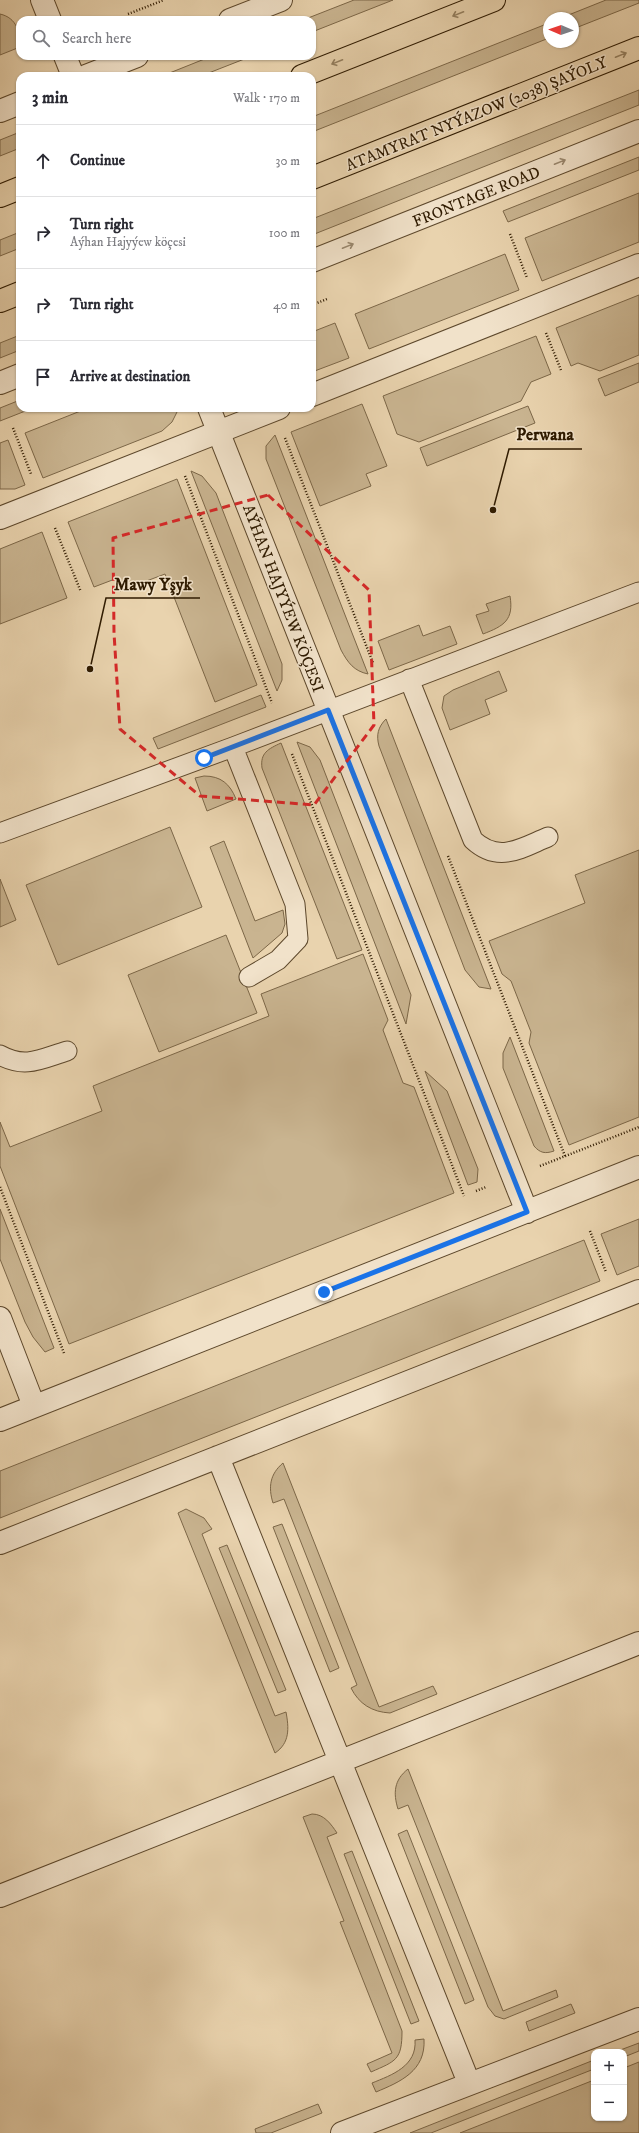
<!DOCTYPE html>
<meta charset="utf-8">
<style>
body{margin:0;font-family:"IM FELL DW Pica",serif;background:#f2f2f3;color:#2b2b33}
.controls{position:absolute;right:12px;bottom:12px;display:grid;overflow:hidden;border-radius:8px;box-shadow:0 1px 3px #0004}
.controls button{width:36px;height:36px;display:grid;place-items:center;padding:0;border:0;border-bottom:1px solid #e1e1e2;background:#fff;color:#2b2b33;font:20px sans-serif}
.compass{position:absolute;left:543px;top:12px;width:36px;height:36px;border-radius:50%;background:#fff;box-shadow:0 1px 3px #0004;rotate:272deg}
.stop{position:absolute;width:12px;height:12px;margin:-9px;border:3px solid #1a73e8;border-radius:50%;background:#fff}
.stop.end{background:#1a73e8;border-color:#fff;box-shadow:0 1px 4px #0008}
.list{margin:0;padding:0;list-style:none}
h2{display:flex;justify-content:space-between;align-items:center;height:52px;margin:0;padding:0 16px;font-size:17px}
h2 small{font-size:13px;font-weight:400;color:#7c7c81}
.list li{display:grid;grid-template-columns:26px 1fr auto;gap:12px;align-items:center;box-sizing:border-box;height:72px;padding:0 16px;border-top:1px solid #e1e1e2}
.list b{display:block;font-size:15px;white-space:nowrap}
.list p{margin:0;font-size:13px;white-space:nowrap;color:#7c7c81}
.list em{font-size:13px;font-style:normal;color:#7c7c81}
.icon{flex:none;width:22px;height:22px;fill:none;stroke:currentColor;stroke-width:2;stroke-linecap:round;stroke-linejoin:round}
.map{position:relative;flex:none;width:639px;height:2133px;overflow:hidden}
.search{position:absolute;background:#fff;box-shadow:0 1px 3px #0004;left:16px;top:16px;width:300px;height:44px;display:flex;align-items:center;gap:10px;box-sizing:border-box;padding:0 14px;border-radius:12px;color:#7c7c81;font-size:15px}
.panel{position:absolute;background:#fff;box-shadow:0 1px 3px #0004;left:16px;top:72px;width:300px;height:340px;border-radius:12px}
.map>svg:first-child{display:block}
.green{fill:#c9b490;stroke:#7c6748}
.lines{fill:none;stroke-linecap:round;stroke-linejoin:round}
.lane-casing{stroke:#5d482c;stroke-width:21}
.street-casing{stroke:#5d482c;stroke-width:24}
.primary-casing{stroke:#2e1a00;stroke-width:24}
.path{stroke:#2e1a00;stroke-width:2.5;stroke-dasharray:1 2;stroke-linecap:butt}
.lane{stroke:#f1e2ca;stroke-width:19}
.street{stroke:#f1e2ca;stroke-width:22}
.primary{stroke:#e9d3ae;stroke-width:22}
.oneway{stroke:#958060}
.oneway2{stroke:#99886f}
.route{stroke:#1a73e8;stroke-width:5}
.marked{fill:none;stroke:#d62828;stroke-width:3;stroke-dasharray:8 5;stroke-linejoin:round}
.labels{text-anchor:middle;stroke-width:3;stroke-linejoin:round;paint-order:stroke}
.street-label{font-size:16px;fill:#2e1a00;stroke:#f1e2ca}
.leader{fill:none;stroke:#2e1a00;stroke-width:1.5}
.callout-dot{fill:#2e1a00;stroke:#f1e2ca;stroke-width:1.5}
.callout-label{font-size:17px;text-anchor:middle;font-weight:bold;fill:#2e1a00;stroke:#f1e2ca;stroke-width:3;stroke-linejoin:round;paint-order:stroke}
</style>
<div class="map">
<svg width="639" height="2133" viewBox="0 0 639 2133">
<rect width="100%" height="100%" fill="#e9d3ae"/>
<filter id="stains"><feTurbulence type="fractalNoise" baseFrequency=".005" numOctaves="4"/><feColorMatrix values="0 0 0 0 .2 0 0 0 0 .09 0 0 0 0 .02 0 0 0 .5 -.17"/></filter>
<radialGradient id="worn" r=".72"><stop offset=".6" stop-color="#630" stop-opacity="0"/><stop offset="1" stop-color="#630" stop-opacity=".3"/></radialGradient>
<path class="green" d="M354,0H393L312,32V20H303Z
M606,0H639V3L573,29V18H561Z
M0,14C17,18 20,32 20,47L0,55Z
M549,23V38L312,132V117Z
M212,56H252L201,76H162Z
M639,90V105L312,235V219Z
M20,132V148L0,156V140Z
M639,157V170L508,222L503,211Z
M639,193V242L542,281L525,238Z
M20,232V248L0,256V240Z
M505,254L519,290L369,349L355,314Z
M639,295V355L600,371L578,363L571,366L556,328Z
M335,323L349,358L312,372V332Z
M20,335V350L0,358V343Z
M536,336L551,374L531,382L521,401L419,442L397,434L383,396Z
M639,363V382L605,396L598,379Z
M20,400V408H33L0,421V408Z
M362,404L387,466L366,474L371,486L320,506L291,432Z
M528,406L535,423L427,466L420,448Z
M88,408H178V410L172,422L162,431L43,478L25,433Z
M275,435L368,674C354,671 348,663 341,650L266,459V446Z
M8,440L25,485L15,489H0V443Z
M191,471L202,476L216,493L282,664V680L277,691Z
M177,479L257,685L215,702L165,574L120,591L115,579L94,587L68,522Z
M42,532L67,598L0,624V549Z
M510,596C514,620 504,626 483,634L476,615L489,611L486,604Z
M419,625L423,636L450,626L457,644L389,670L378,641Z
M499,671L507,691L485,700L490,714L450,730L442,708L444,696L453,690Z
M261,695L266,707L158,749L153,738Z
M386,719L491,989L479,987L465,970L379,746C376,735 378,727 386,719Z
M297,742L310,747L320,760L411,995L406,1024Z
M281,743L362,950L337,959L262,768C260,753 268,749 281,743Z
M204,776C221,776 230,784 236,799L207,811L195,778Z
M170,827L202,907L58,965L26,885Z
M224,841L255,921L283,910L285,924L282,933L253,958L210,847Z
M639,850V1117L569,1145L529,1043L531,1032L511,981L502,974L489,941L585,903L575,875Z
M0,879L16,920L0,927Z
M226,935L257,1013L159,1052L128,975Z
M363,954L388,1020L383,1030L403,1083L414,1087L454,1193L69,1344L0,1166V1122L10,1147L102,1111L93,1086L269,1016L261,994Z
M510,1037L554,1151C545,1154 540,1153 534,1146L503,1068V1053Z
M425,1071L447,1091L478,1169L477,1182L468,1185Z
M0,1209L54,1348L45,1352L33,1337L25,1322L0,1259Z
M639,1219V1266L617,1275L601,1234Z
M584,1240L600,1281L0,1518V1471Z
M283,1463L379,1707L433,1686L437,1694L390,1713C372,1712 359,1704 351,1688L357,1685L284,1499L273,1503C268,1487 270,1474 283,1463Z
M186,1509L204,1518L212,1529L202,1534L275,1716L286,1712C289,1728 290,1743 275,1753L178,1513Z
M282,1524L339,1668L330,1672L273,1527Z
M227,1545L286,1690L278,1693L219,1548Z
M408,1769L503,2011L556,1990L558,1997L504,2019L495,2016L488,2007L408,1805L398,1809C393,1793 394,1780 408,1769Z
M312,1814C324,1814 331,1824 337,1833L327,1837L402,2031C402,2060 396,2061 371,2072L367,2064L392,2053L340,1922L344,1921L303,1817Z
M407,1830L474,2000L465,2004L398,1834Z
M352,1851L419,2021L411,2024L344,1854Z
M571,2004L575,2013L529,2031L526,2022Z
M424,2039C426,2071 400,2082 376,2092L372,2083C392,2075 417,2066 415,2040Z
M639,2043V2051L624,2057V2052H615Z
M594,2060V2069L431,2133H410Z
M639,2062V2133H460L594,2080V2118H624V2068Z
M318,2104L322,2113L271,2133H256L255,2129Z"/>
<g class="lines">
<g class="lane-casing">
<path id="lane" d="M409,679L473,840C499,864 521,848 548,837
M233,747L295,904L298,939L278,960L249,977
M0,833L233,747L639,592
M0,1055C25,1069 41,1059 67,1051"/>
</g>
<g class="street-casing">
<path id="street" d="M42,0L50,20
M230,20L281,0
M65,56L73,76
M86,76L137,56
M0,111L20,103
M312,261L639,131
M0,383L20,375
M312,395L639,265
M209,408L527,1212
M0,518L279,408
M0,1318L34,1406
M0,1420L639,1167
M218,1457L469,2083
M0,1543L639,1291
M0,1896L639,1643
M342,2133L639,2019"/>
</g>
<g class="primary-casing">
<path id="primary" d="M302,76L494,0
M312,178L639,48
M0,196L20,188
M0,301L20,293"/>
</g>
<path class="path" d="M128,14L164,0
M510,234L527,278
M312,305L327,299
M546,333L561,370
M13,428L31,474
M285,438L373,663
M185,476L272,703
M55,528L81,592
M292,754L464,1196
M448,856L565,1156
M540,1166L639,1127
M0,1187L64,1353
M476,1191L486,1187
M590,1231L606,1272"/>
<use href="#lane" class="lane"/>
<use href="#street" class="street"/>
<use href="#primary" class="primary"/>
</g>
<defs><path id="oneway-shaft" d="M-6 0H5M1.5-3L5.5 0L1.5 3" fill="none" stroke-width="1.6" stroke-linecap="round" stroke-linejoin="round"/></defs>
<g class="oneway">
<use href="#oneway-shaft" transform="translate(458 14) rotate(158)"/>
<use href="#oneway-shaft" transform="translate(621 55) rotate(-22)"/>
<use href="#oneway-shaft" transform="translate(337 62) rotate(158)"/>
</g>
<g class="oneway2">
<use href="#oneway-shaft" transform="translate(560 162) rotate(-22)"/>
<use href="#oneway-shaft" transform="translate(348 246) rotate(-22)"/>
</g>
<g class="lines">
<path class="route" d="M204,758L328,710L527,1212L324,1292"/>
</g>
<path class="marked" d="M268,495L369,590L374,725L314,805L200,796L120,729L114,633L113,538Z"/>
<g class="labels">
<g class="street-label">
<text transform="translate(476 113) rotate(-22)" y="6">ATAMYRAT NYÝAZOW (2038) ŞAÝOLY</text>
<text transform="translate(476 196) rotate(-22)" y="6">FRONTAGE ROAD</text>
<text transform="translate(284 598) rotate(69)" y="6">AÝHAN HAJYÝEW KÖÇESI</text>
</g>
</g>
<path class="leader" d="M493 510L509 449H582M90 669L106 598H200"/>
<g class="callout-dot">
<circle cx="493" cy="510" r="4"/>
<circle cx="90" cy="669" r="4"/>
</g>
<g class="callout-label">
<text x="545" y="440">Perwana</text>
<text x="153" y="590">Mawy Yşyk</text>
</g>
<rect width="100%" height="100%" filter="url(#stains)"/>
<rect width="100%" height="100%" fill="url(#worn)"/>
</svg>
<div class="controls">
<button>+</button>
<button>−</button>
</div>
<svg class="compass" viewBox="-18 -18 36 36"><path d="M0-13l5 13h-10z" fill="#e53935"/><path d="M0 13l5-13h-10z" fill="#7c7c81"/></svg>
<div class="stop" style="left:204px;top:758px"></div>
<div class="stop end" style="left:324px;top:1292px"></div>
<div class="search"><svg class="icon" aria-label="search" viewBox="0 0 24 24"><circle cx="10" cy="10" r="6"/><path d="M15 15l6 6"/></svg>Search here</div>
<section class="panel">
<h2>3 min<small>Walk · 170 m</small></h2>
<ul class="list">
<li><svg class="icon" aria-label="ahead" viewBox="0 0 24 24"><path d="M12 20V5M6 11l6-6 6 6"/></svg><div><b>Continue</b></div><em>30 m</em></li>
<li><svg class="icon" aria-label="right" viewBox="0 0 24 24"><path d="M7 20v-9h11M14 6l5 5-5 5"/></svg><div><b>Turn right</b><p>Aýhan Hajyýew köçesi</p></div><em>100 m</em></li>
<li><svg class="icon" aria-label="right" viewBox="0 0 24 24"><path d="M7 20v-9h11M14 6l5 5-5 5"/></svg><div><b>Turn right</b></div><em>40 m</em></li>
<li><svg class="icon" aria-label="arrive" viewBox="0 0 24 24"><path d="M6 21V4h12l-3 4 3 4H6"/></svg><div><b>Arrive at destination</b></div></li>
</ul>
</section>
</div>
